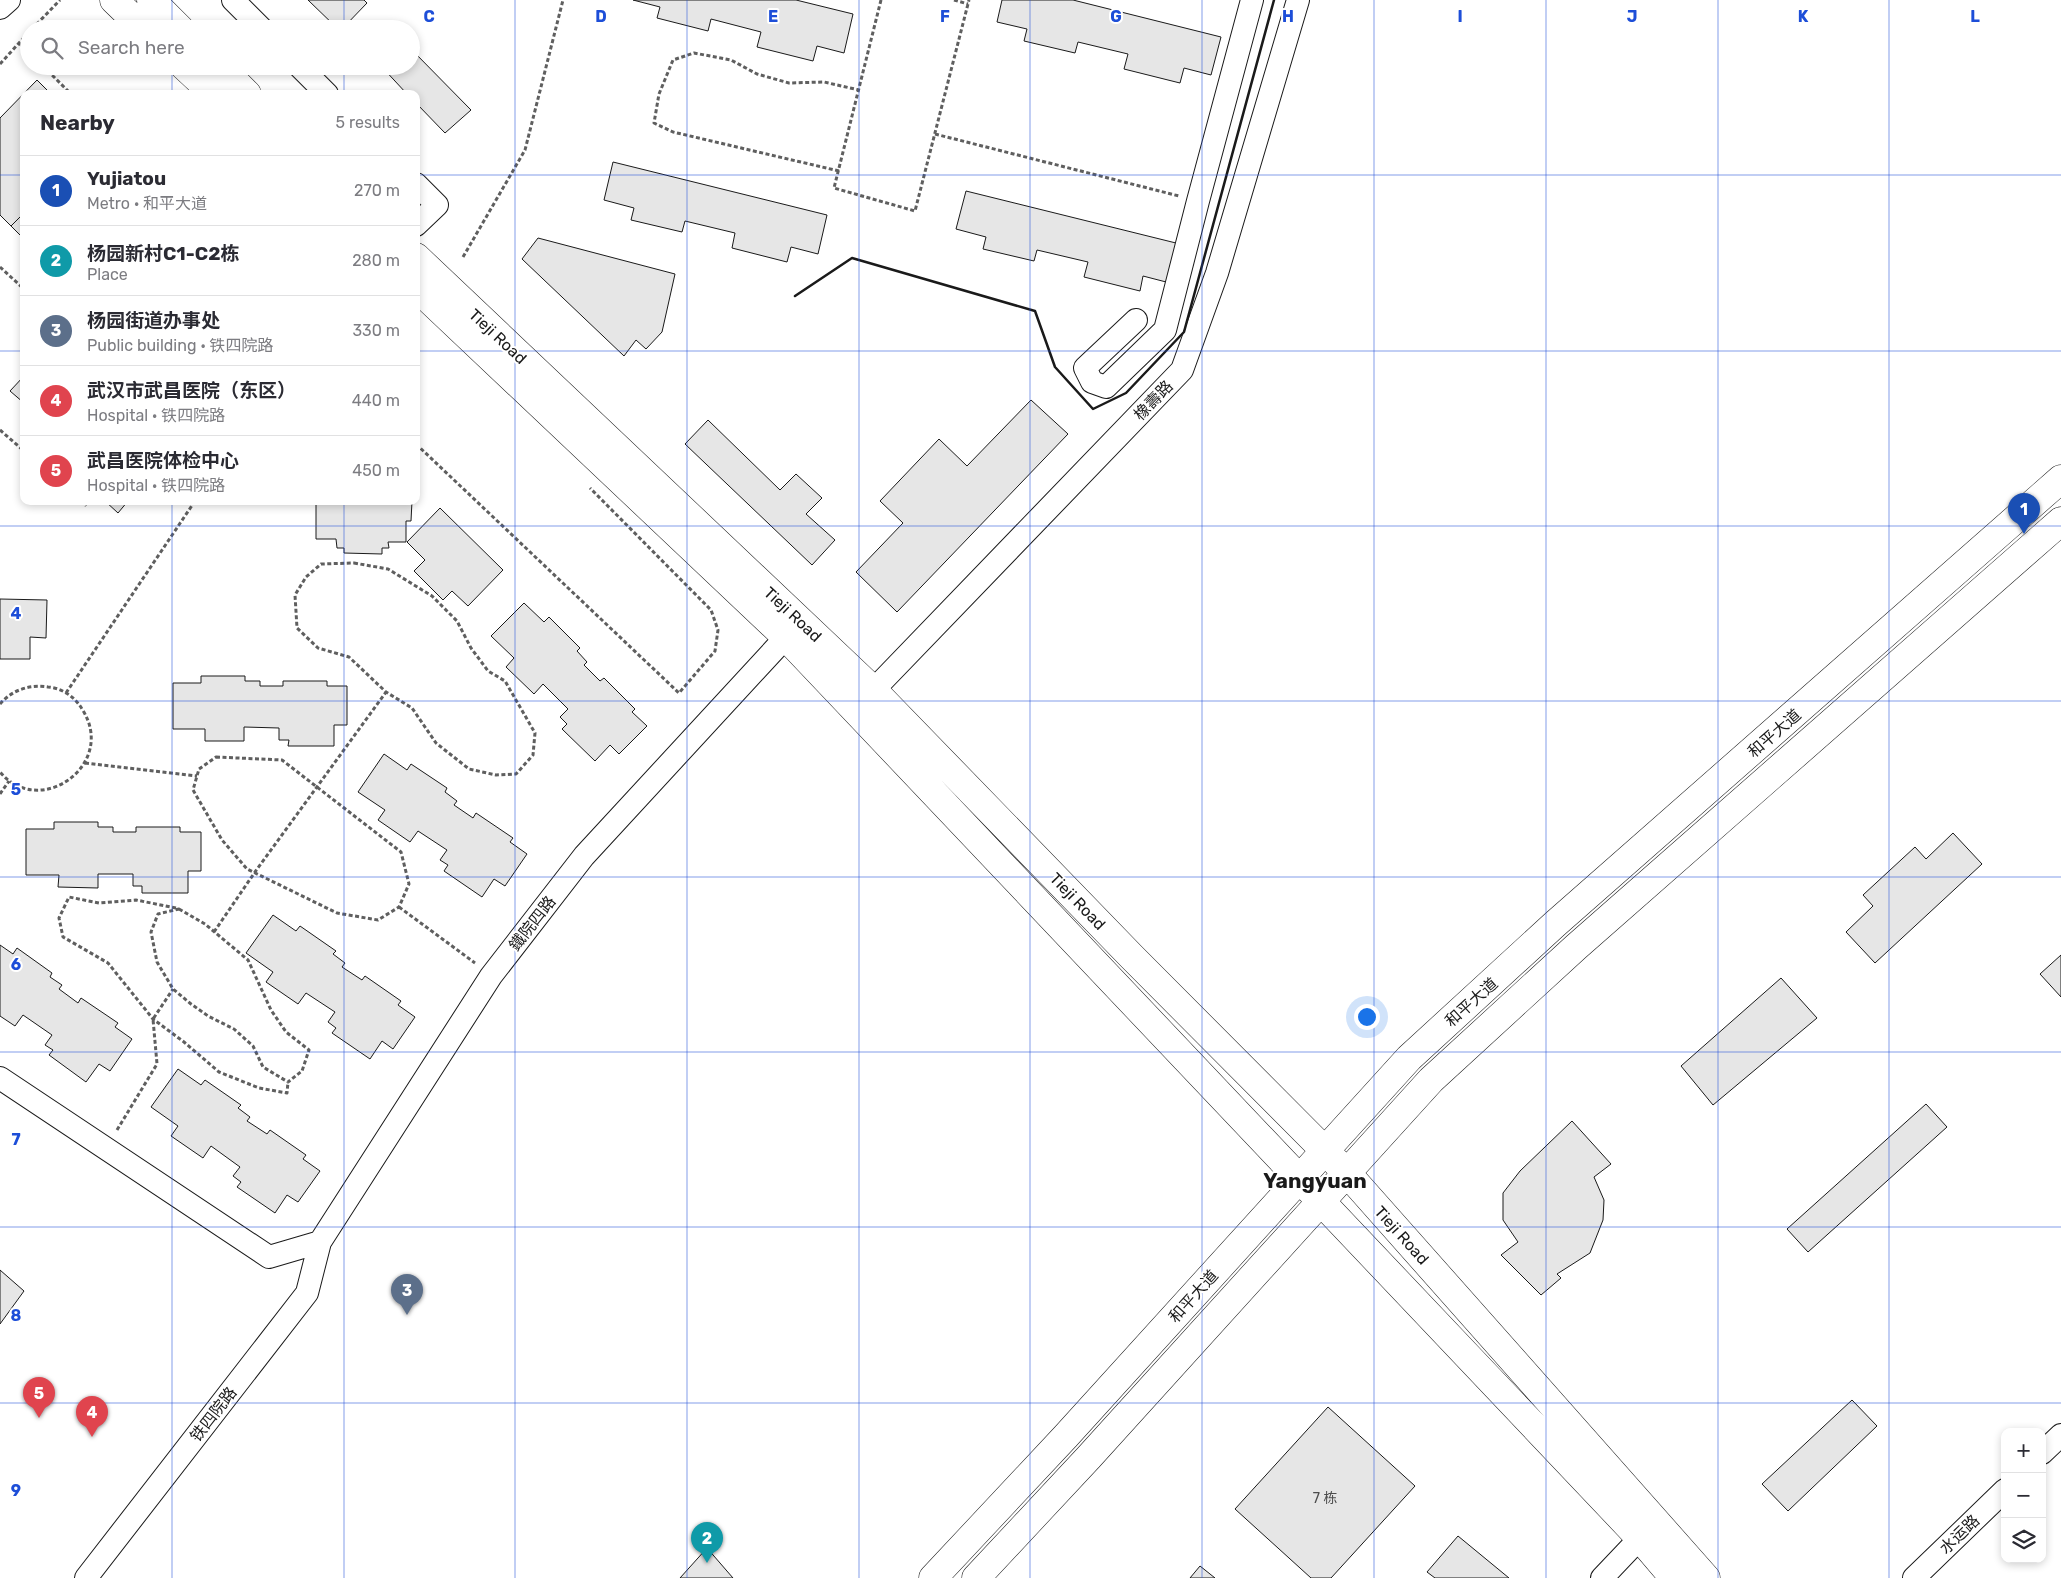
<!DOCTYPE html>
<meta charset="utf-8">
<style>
body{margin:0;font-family:Rubik,"Noto Sans SC",sans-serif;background:#f2f2f3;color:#2b2b33}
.controls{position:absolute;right:15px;bottom:15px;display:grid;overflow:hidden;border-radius:10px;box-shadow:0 2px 8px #0003}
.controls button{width:45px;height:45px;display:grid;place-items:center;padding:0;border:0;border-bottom:1px solid #e1e1e2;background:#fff;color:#2b2b33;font:25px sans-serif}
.you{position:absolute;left:1366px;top:1016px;width:18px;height:18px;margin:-12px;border:4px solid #fff;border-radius:50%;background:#1a73e8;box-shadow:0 0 0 8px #1a73e833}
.badge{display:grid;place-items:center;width:32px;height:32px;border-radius:50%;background:#b45309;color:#fff;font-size:16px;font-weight:700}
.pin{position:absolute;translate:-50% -41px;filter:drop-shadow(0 1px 2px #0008)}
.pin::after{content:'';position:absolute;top:26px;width:18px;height:15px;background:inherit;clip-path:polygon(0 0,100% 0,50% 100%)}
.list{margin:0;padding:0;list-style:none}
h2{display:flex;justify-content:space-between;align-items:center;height:65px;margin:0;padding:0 20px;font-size:21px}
h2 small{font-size:16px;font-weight:400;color:#7c7c81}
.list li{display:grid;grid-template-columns:32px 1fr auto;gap:15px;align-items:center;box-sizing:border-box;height:70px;padding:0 20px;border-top:1px solid #e1e1e2}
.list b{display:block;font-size:19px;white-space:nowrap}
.list p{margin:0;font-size:16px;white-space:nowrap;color:#7c7c81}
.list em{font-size:16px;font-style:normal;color:#7c7c81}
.icon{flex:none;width:28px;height:28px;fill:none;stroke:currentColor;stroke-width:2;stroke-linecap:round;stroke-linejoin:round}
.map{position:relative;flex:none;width:2061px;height:1578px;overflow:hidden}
.search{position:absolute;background:#fff;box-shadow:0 2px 8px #0003;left:20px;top:20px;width:400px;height:55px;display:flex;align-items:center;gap:12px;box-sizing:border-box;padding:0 18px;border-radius:28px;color:#7c7c81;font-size:19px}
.panel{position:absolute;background:#fff;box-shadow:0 2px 8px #0003;left:20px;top:90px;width:400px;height:415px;border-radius:10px}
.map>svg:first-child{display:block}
.building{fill:#e6e6e6;stroke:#1a1a1a}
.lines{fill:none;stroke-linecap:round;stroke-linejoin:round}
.minor-casing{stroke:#1a1a1a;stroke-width:24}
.major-casing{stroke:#1a1a1a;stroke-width:29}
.path{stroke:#5f5f5f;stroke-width:3;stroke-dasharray:4 2.5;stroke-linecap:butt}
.minor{stroke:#fff;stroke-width:22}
.major{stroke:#fff;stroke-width:28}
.wall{stroke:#1a1a1a;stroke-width:2.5}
.grid{fill:none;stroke:#1d4ed8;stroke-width:1;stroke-opacity:0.55}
.labels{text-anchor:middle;stroke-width:4;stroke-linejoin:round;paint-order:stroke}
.number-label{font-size:14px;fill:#4d4d4d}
.street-label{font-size:16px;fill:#1a1a1a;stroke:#fff}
.district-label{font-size:21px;font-weight:bold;fill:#1a1a1a;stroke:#fff}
.grid-label{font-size:16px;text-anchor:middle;font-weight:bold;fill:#1d4ed8;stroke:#fff;stroke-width:4;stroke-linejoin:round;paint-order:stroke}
</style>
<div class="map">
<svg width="2061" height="1578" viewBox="0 0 2061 1578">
<rect width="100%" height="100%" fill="#fff"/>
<path class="building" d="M308,0H364L367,3L342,29H338Z
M633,0H796L853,14L844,53L817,46L813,61L757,47L761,32L711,19L708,31L657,18L660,7Z
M1002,0H1073L1221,37L1211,75L1184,68L1180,83L1124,69L1128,54L1078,42L1075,53L1024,41L1027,29L997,22Z
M411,49L471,110L445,133L416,103V94H407L381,66H411Z
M37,80L51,94H24V213L11,226L0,215V118Z
M613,162L827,215L818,254L791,247L787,262L732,248L735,233L685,221L682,232L631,220L634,208L604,200Z
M966,191L1180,244L1170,283L1143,276L1140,291L1084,277L1088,262L1037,250L1034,261L983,249L986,237L956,229Z
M24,213V239L11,226Z
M538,238L675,274L662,332L646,349L636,340L624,356L522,259Z
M24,376V403L10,391Z
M1031,400L1068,434L897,612L856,572L903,523L880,501L939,439L967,466Z
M708,420L780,490L796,474L822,498L806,514L835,540L812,565L685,444Z
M105,501H128L118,513Z
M316,501H412L411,521H406V542H388L389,548H382V554L344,553V548H337L336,539H316Z
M440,508L503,570L468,606L452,591L443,600L414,571L425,560L407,542Z
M0,599L47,600L46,638L30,637V659H0Z
M524,603L544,622L549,617L580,648L577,651L587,662L584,665L600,681L604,678L635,709L632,712L647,726L619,754L610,745L595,761L562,729L567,724L560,717L568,709L543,684L534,694L506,667L514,658L491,636Z
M201,676H245V681H260V686H283V681H327V686H347V725H334V746H288L289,740H279V728L244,727V741H205V729H173V683H201Z
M384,754L407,770L411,764L447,788L445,792L457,801L454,805L473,818L476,813L513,838L510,842L527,854L505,886L494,879L482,897L444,871L448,865L440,860L447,850L418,831L410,842L378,820L385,810L358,792Z
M54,822H98V827H113V832H136V827H180V832H201V871H188V893H142V886H133V874H98V888L58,887L59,875H26V829H54Z
M1953,833L1982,864L1875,963L1846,932L1873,906L1863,895L1915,847L1926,859Z
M273,915L296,931L300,926L336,951L333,954L345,963L342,967L362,980L365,976L401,1001L398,1005L415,1017L393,1049L382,1041L370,1059L332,1033L336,1028L328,1022L335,1012L306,993L298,1004L266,982L273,972L246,953Z
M0,945L13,954L17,948L52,973L50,977L62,985L59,989L78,1003L81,998L118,1023L115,1027L132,1039L110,1071L99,1064L86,1082L49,1055L53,1050L45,1045L52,1035L23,1015L15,1026L0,1016Z
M2061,955V997L2040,974Z
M1781,978L1817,1018L1713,1105L1681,1066Z
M178,1069L201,1085L205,1080L241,1105L238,1108L250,1117L247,1121L267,1134L270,1130L306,1155L303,1159L320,1171L298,1202L287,1195L275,1213L237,1187L241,1182L233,1176L240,1167L211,1146L203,1158L171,1136L178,1126L151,1107Z
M1926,1104L1947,1127L1808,1252L1787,1229Z
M1572,1121L1611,1164L1594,1177L1604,1200L1603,1220L1590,1253L1557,1274L1561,1278L1541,1295L1501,1255L1518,1242L1503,1220V1193L1520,1171Z
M0,1270L24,1291L0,1324Z
M1852,1400L1877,1426L1788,1511L1762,1484Z
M1328,1407L1415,1486L1331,1578H1311L1235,1509Z
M1458,1536L1509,1578H1435L1427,1572Z
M707,1548L733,1578H680Z
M1200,1566L1215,1578H1190Z"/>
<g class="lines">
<g class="minor-casing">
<path id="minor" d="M233,0L262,29
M0,8L9,0
M299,66L327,94
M416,184L437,205L416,225
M1136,320L1085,368L1092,382L1106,387L1165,330L1198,201L1252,0
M861,703L1182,370L1217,273L1298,0
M0,1078L269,1257L320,1242
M2042,1453L2061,1435
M86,1578L307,1293L320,1242L491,976L584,856L786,637
M1602,1578L1640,1538
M1914,1578L2005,1490"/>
</g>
<g class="major-casing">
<path id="major" d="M114,0L144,29
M151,0L180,29
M184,66L214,94
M219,66L247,94
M416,257L873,690L1132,957L1347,1173L1706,1578
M416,287L786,637L1640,1538L1674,1578
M933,1578L1066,1436L1409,1058L1555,924L2061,479
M976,1578L1089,1457L1431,1080L1576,947L2061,521"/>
</g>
<path class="path" d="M881,0L834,188L915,211L969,0
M954,0L968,4
M32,29L60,0
M19,43L29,53
M0,64L29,32
M43,66L71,94
M935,134L1179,196
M839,171L673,132L654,123L659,94L673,60L694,53L731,60L757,74L789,83L824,82L859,90
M463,257L525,150L563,0
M0,267L24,289
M0,430L24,451
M416,444L679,693L715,651L718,630L711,610L590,488
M81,501L86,506
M354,563L388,569L432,596L457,621L471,648L488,671L505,681L535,733L533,755L516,774L496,775L469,769L436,743L412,708L386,692L349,657L318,648L297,628L295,595L306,577L321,564Z
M66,693L195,501
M0,704C12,690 30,684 48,687C62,688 75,697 82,709C118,764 40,820 0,772
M216,757L282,760L401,852L409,884L399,907L378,920L337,913L247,869L222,840L193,790L199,769Z
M85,763L197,776
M0,794L9,781
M399,907L475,963
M176,908L136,900L99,903L69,897L59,918L63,937L108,963L153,1019L184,1042L219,1072L259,1088L287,1093L288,1082
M179,909L205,924L248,960L271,1010L286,1032L309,1050L302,1071L288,1082L263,1067L253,1046L234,1029L208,1016L191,1004L173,989L157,962L151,932L158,914Z
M214,932L255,872L386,692
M117,1130L157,1064L153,1019L173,989"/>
<use href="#minor" class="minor"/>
<use href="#major" class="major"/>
<path class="wall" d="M795,296L852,258L1035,311L1055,367L1093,409L1126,393L1184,332L1274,0"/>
</g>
<path class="grid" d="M172,0V29M344,0V29M515,0V1578M687,0V1578M859,0V1578M1030,0V1578M1202,0V1578M1374,0V1578M1546,0V1578M1718,0V1578M1889,0V1578M172,66V94M344,66V94M0,175H24M416,175H2061M0,351H24M416,351H2061M172,501V1578M344,501V1578M0,526H2061M0,701H2061M0,877H2061M0,1052H2061M0,1227H2061M0,1403H2061"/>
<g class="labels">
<g class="number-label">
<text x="1325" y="1503">7 栋</text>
</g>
<g class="street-label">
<text transform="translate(498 336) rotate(43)" y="6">Tieji Road</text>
<text transform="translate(1153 400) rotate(-46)" y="6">橡壽路</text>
<text transform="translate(793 614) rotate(43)" y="6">Tieji Road</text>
<text transform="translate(1774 733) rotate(-41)" y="6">和平大道</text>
<text transform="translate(1078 901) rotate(46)" y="6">Tieji Road</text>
<text transform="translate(532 923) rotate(-52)" y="6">鐵院四路</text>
<text transform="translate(1471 1002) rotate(-42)" y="6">和平大道</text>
<text transform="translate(1402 1235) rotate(48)" y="6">Tieji Road</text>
<text transform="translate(1193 1296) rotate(-48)" y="6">和平大道</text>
<text transform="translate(213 1414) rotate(-52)" y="6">铁四院路</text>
<text transform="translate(1959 1534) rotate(-44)" y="6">水运路</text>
</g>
<g class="district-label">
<text x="1315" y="1188">Yangyuan</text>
</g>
</g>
<g class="grid-label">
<text x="429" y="22">C</text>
<text x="601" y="22">D</text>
<text x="773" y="22">E</text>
<text x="945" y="22">F</text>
<text x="1116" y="22">G</text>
<text x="1288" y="22">H</text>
<text x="1460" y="22">I</text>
<text x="1632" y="22">J</text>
<text x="1803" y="22">K</text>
<text x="1975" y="22">L</text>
<text x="16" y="619">4</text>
<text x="16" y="795">5</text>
<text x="16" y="970">6</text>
<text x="16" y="1145">7</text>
<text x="16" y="1321">8</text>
<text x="16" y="1496">9</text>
</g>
</svg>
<div class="controls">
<button>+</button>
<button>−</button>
<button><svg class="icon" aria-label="layers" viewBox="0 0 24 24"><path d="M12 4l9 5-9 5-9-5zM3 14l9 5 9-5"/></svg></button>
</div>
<div class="you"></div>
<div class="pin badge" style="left:2024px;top:534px;background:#1a4fb4">1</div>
<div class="pin badge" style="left:707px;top:1563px;background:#0f9aa8">2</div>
<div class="pin badge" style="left:407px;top:1315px;background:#5c6f8a">3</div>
<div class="pin badge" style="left:92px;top:1437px;background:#e0444e">4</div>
<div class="pin badge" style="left:39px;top:1418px;background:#e0444e">5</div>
<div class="search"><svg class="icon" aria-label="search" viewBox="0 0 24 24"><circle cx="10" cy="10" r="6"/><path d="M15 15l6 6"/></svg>Search here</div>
<section class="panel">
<h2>Nearby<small>5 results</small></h2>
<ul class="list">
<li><span class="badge" style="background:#1a4fb4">1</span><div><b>Yujiatou</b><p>Metro · 和平大道</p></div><em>270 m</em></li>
<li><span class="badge" style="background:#0f9aa8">2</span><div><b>杨园新村C1-C2栋</b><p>Place</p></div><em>280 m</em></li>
<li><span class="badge" style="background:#5c6f8a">3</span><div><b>杨园街道办事处</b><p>Public building · 铁四院路</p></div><em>330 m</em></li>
<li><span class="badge" style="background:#e0444e">4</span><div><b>武汉市武昌医院（东区）</b><p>Hospital · 铁四院路</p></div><em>440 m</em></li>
<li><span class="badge" style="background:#e0444e">5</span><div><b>武昌医院体检中心</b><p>Hospital · 铁四院路</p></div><em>450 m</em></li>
</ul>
</section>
</div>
